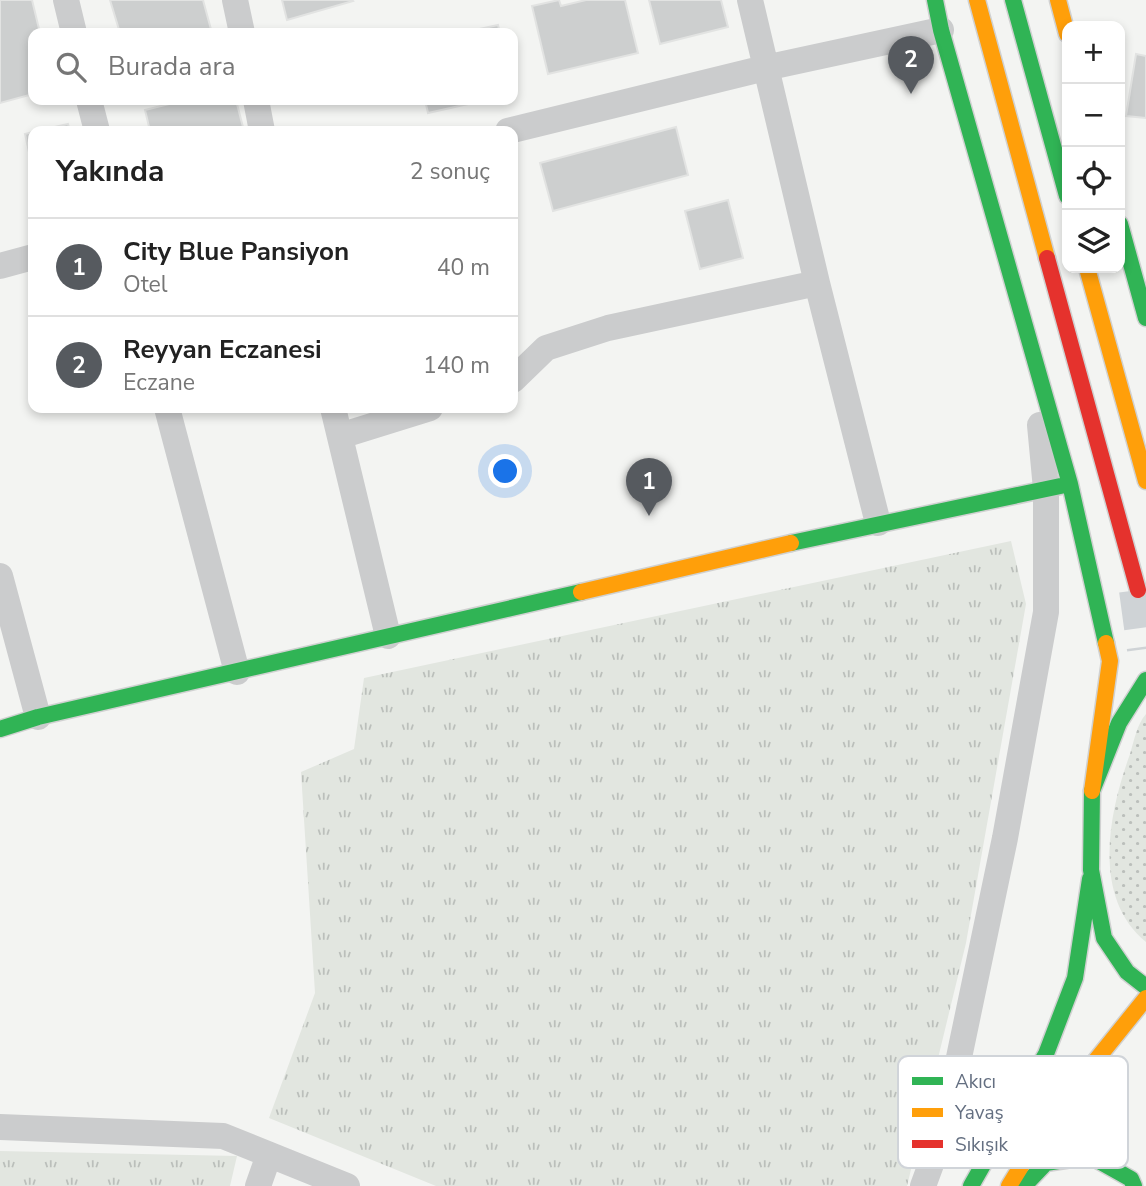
<!DOCTYPE html>
<html lang="tr">
<meta charset="utf-8">
<style>
body{margin:0;font-family:"Nunito Sans",sans-serif;background:#f6f6f6;color:#222}
.controls{position:absolute;right:21px;top:21px;display:grid;overflow:hidden;border-radius:14px;box-shadow:0 4px 10px #0003}
.controls button{width:63px;height:63px;display:grid;place-items:center;padding:0;border:0;border-bottom:2px solid #e0e0e0;background:#fff;color:#222;font:35px sans-serif}
.you{position:absolute;left:506px;top:472px;width:24px;height:24px;margin:-18px;border:5px solid #fff;border-radius:50%;background:#1a73e8;box-shadow:0 0 0 10px #1a73e833}
.badge{display:grid;place-items:center;width:46px;height:46px;border-radius:50%;background:#565a5f;color:#fff;font-size:23px;font-weight:700}
.pin{position:absolute;translate:-50% -58px;filter:drop-shadow(0 2px 4px #0008)}
.pin::after{content:'';position:absolute;top:37px;width:24px;height:21px;background:inherit;clip-path:polygon(0 0,100% 0,50% 100%)}
.list{margin:0;padding:0;list-style:none}
h2{display:flex;justify-content:space-between;align-items:center;height:91px;margin:0;padding:0 28px;font-size:30px}
h2 small{font-size:23px;font-weight:400;color:#767676}
.list li{display:grid;grid-template-columns:46px 1fr auto;gap:21px;align-items:center;box-sizing:border-box;height:98px;padding:0 28px;border-top:2px solid #e0e0e0}
.list b{display:block;font-size:26px;white-space:nowrap}
.list p{margin:0;font-size:23px;white-space:nowrap;color:#767676}
.list em{font-size:23px;font-style:normal;color:#767676}
.icon{flex:none;width:38px;height:38px;fill:none;stroke:currentColor;stroke-width:2;stroke-linecap:round;stroke-linejoin:round}
.map{position:relative;flex:none;width:1146px;height:1186px;overflow:hidden}
.search{position:absolute;background:#fff;box-shadow:0 4px 10px #0003;left:28px;top:28px;width:490px;height:77px;display:flex;align-items:center;gap:18px;box-sizing:border-box;padding:0 24px;border-radius:14px;color:#767676;font-size:26px}
.panel{position:absolute;background:#fff;box-shadow:0 4px 10px #0003;left:28px;top:126px;width:490px;height:287px;border-radius:14px}
.map>svg:first-child{display:block}
.grass{fill:url(#grass-dots)}
.park{fill:url(#park-tufts)}
.building{fill:#cdcfcf;stroke:#e2e3e2;stroke-width:2}
.lines{fill:none;stroke-linecap:round;stroke-linejoin:round}
.highway-tunnel{stroke:#cfd3d6;stroke-width:38;stroke-dasharray:38 19;stroke-linecap:butt}
.fast-casing{stroke:#d0d1d1;stroke-width:19}
.slow-casing{stroke:#d0d1d1;stroke-width:19}
.jam-casing{stroke:#d0d1d1;stroke-width:19}
.street{stroke:#cbcccd;stroke-width:26}
.fast{stroke:#30b455;stroke-width:16}
.slow{stroke:#ff9f0a;stroke-width:16}
.jam{stroke:#e5322d;stroke-width:16}
.key{fill:#fff;stroke:#d0d4d9;stroke-width:2}
.key-label{font-size:19px;fill:#646f81}
</style>
<div class="map">
<svg width="1146" height="1186" viewBox="0 0 1146 1186">
<defs>
<pattern id="grass-dots" width="8" height="8" patternUnits="userSpaceOnUse" patternTransform="scale(1.75)"><rect width="8" height="8" fill="#e2e6e0"/><path d="M2 2h.1M6 6h.1" fill="none" stroke="#bbbfbb" stroke-width="1.8" stroke-linecap="round"/></pattern>
<pattern id="park-tufts" width="24" height="20" patternUnits="userSpaceOnUse" patternTransform="scale(1.75)"><rect width="24" height="20" fill="#e2e6e0"/><path d="M3 7l-1-3M5 7V3M7 7l1-3M15 17l-1-3M17 17v-4M19 17l1-3" fill="none" stroke="#bbbfbb"/></pattern>
</defs>
<rect width="100%" height="100%" fill="#f3f4f2"/>
<path class="grass" d="M1146,714V942C1091,897 1109,812 1130,754C1134,741 1137,724 1146,714Z"/>
<path class="park" d="M1011,541L1026,604L966,943L907,1186H436L269,1118L315,993L301,772L354,749L364,678Z
M0,1151L237,1156L230,1186H0Z"/>
<path class="building" d="M0,0H32L40,33H33V94L0,103Z
M110,0H203L212,33H120Z
M282,0H352L353,1L287,20Z
M559,0L561,6L586,0H625L638,53L548,74L532,6Z
M649,0H721L728,27L660,44Z
M498,25L500,33H461Z
M1136,54L1146,56V118L1126,116Z
M185,100H236L244,131H150L145,110Z
M425,100H486L428,113Z
M68,124L70,131H37Z
M676,127L688,175L553,211L540,163Z
M33,132V170L25,134Z
M728,200L743,258L700,269L685,211Z"/>
<g class="lines">
<path class="highway-tunnel" d="M1138,590L1146,649"/>
<g class="fast-casing">
<path id="fast" d="M935,0L941,30L1070,484L1106,643
M1013,0L1067,196
M1120,224L1146,318
M791,543L1070,484
M1146,680L1119,723L1092,791L1091,870L1104,938L1127,972L1146,987
M0,729L38,717L581,592
M971,1186L1046,1054L1075,978L1090,879
M1024,1186L1046,1163L1090,1156L1131,1179L1134,1186"/>
</g>
<g class="slow-casing">
<path id="slow" d="M977,0L1047,258
M1058,0L1067,34
M1087,268L1146,481
M581,592L791,543
M1092,791L1110,661L1106,643
M1009,1186L1055,1111L1146,998"/>
</g>
<g class="jam-casing">
<path id="jam" d="M1047,258L1138,590"/>
</g>
<path class="street" d="M66,0L74,33
M235,0L242,33
M750,0L817,283L878,523
M89,100L97,131
M256,100L262,131
M508,131L765,68L941,30
M0,266L33,257
M513,380L546,348L608,328L817,283
M167,408L237,672
M333,408L388,636
M340,436L430,408
M0,576L38,717
M0,1127L223,1136L347,1186
M258,1186L269,1155
M923,1186L944,1129L1005,838L1046,612V489L1040,425"/>
<use href="#fast" class="fast"/>
<use href="#slow" class="slow"/>
<use href="#jam" class="jam"/>
</g>
<rect x="898" y="1056" width="230" height="112" rx="10" class="key"/>
<rect x="912" y="1077" width="31" height="8" fill="#30b455"/>
<rect x="912" y="1108" width="31" height="9" fill="#ff9f0a"/>
<rect x="912" y="1140" width="31" height="8" fill="#e5322d"/>
<g class="key-label">
<text x="955" y="1088">Akıcı</text>
<text x="955" y="1119">Yavaş</text>
<text x="955" y="1151">Sıkışık</text>
</g>
</svg>
<div class="controls">
<button>+</button>
<button>−</button>
<button><svg class="icon" aria-label="locate" viewBox="0 0 24 24"><circle cx="12" cy="12" r="6"/><path d="M12 2v4M12 18v4M2 12h4M18 12h4"/></svg></button>
<button><svg class="icon" aria-label="layers" viewBox="0 0 24 24"><path d="M12 4l9 5-9 5-9-5zM3 14l9 5 9-5"/></svg></button>
</div>
<div class="you"></div>
<div class="pin badge" style="left:649px;top:516px">1</div>
<div class="pin badge" style="left:911px;top:94px">2</div>
<div class="search"><svg class="icon" aria-label="search" viewBox="0 0 24 24"><circle cx="10" cy="10" r="6"/><path d="M15 15l6 6"/></svg>Burada ara</div>
<section class="panel">
<h2>Yakında<small>2 sonuç</small></h2>
<ul class="list">
<li><span class="badge">1</span><div><b>City Blue Pansiyon</b><p>Otel</p></div><em>40 m</em></li>
<li><span class="badge">2</span><div><b>Reyyan Eczanesi</b><p>Eczane</p></div><em>140 m</em></li>
</ul>
</section>
</div>
